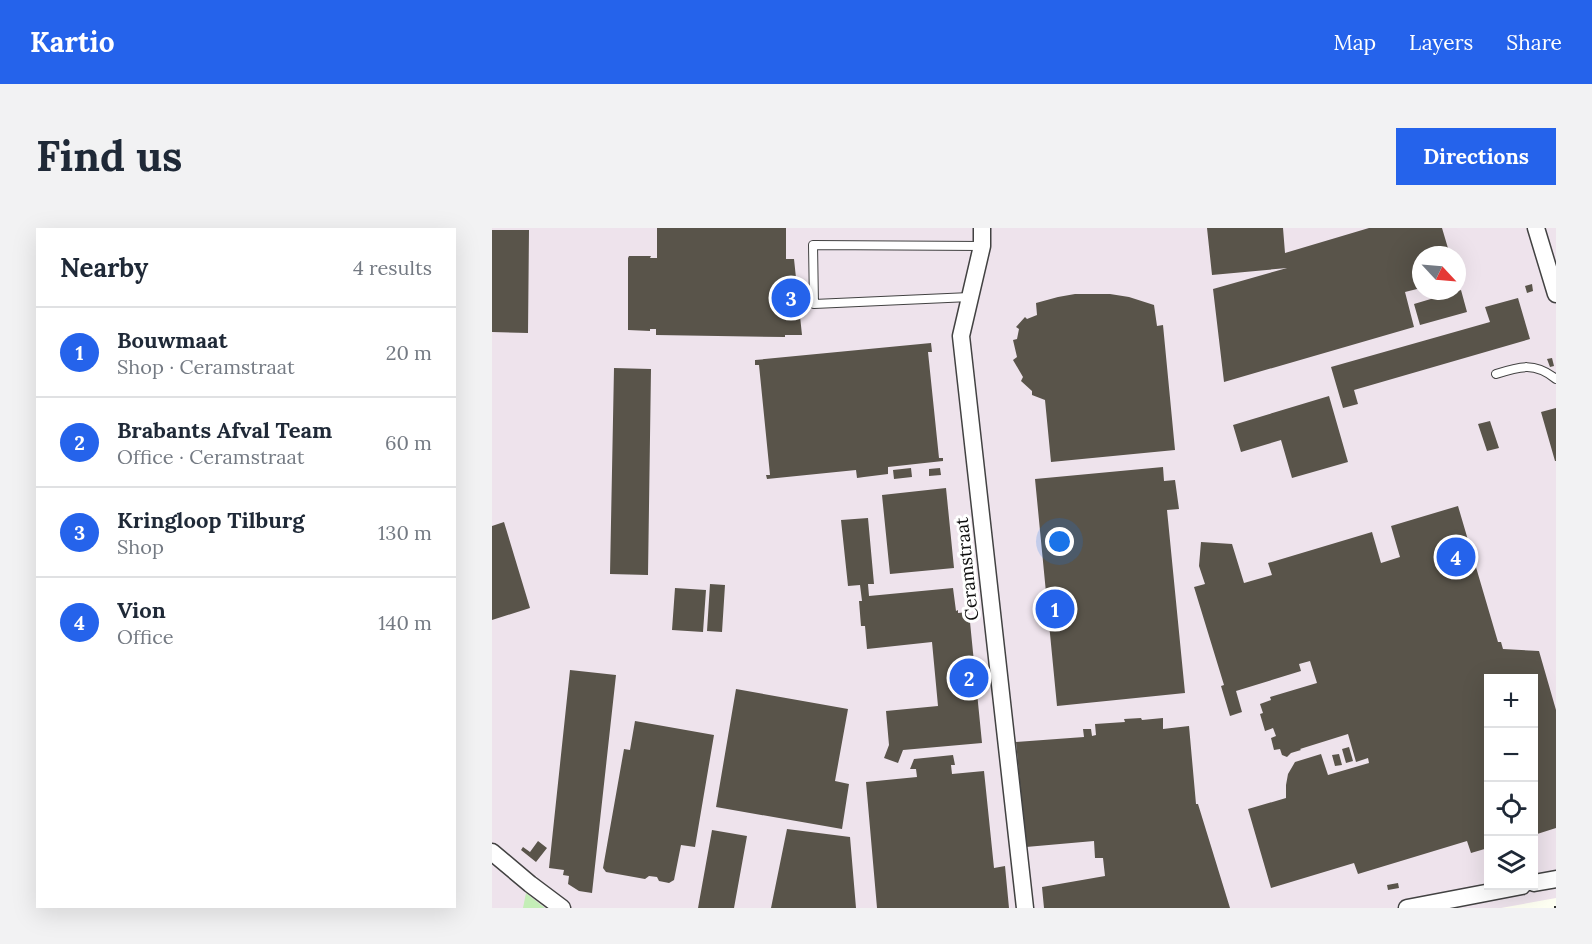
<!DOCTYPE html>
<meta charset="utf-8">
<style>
body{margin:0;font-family:Lora,serif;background:#f2f2f3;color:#1f2937}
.controls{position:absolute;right:18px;bottom:18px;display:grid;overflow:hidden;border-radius:0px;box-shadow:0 6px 24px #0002}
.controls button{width:54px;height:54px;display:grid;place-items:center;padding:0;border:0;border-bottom:2px solid #e0e1e3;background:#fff;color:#1f2937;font:30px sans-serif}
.compass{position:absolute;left:920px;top:18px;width:54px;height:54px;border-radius:50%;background:#fff;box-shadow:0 6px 24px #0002;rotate:116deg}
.you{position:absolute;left:568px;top:314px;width:21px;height:21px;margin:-15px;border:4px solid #fff;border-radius:50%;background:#1a73e8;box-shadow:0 0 0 9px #1a73e833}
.badge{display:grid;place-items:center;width:39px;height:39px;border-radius:50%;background:#2563eb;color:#fff;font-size:20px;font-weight:700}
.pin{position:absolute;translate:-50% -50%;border:3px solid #fff;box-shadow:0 2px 6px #0006}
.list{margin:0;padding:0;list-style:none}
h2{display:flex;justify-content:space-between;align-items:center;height:78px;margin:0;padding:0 24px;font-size:26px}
h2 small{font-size:20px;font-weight:400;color:#747a83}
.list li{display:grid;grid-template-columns:39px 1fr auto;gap:18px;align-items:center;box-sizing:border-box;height:90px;padding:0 24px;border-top:2px solid #e0e1e3}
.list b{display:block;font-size:22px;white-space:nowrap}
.list p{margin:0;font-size:20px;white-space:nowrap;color:#747a83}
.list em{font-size:20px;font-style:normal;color:#747a83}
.icon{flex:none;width:33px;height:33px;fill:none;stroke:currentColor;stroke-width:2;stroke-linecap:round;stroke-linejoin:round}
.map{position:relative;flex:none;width:1064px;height:680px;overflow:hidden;border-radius:0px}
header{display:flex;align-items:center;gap:36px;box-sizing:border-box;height:84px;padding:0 30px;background:#2563eb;color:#fff}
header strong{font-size:28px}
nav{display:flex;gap:33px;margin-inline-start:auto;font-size:21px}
.intro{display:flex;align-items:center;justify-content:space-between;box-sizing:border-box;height:144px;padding:0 36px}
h1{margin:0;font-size:42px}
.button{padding:15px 27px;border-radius:0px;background:#2563eb;color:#fff;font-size:21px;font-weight:700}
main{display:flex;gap:36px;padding:0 36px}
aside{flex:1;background:#fff;border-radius:0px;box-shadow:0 6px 24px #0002}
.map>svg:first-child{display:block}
.industrial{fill:#eee3ec;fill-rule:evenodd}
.green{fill:#c4eeb7}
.building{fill:#59544a}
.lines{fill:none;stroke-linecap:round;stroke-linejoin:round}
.lane-casing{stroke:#424242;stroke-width:10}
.street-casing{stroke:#424242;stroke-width:19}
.path{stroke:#313131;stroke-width:4;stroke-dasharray:6 3;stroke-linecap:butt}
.lane{stroke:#fff;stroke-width:8}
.street{stroke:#fff;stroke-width:16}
.labels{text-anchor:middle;stroke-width:6;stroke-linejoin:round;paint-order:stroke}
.street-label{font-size:18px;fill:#0f0f0f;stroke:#fff}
</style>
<header>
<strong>Kartio</strong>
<nav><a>Map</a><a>Layers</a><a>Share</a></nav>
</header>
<div class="intro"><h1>Find us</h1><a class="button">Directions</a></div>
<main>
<aside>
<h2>Nearby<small>4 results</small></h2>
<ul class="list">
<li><span class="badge">1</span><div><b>Bouwmaat</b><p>Shop · Ceramstraat</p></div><em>20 m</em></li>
<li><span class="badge">2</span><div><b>Brabants Afval Team</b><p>Office · Ceramstraat</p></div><em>60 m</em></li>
<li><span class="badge">3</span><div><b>Kringloop Tilburg</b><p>Shop</p></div><em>130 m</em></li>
<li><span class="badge">4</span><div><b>Vion</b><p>Office</p></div><em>140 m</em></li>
</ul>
</aside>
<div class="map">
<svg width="1064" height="680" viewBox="0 0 1064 680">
<rect width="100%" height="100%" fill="#fefff2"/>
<path class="industrial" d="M0,0H1064V670L1009,680H0ZM929,27H965V63H929ZM996,451H1042V658H996Z"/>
<path class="green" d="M34,665L53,680H31Z"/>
<path class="building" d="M165,0H294V31H302L310,107H293V109L164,107V101H158V103L136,102V30L137,28H159L158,30H165Z
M715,0H791L793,25L877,0H950L958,27H929V60L913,64L922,99L732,154L721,61L795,40L720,47Z
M0,2H37L36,105L0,104Z
M1040,56L1041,63L1035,65L1033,58Z
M969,62L975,84L928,97L922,76Z
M583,66H618L637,69L662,77L665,98L671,97L683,222L559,234L553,172L540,167V163L529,153L531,149L521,132L525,129L521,112L525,111L527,101L524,99L533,89L535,91L545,87L544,75L566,69Z
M1026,70L1038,111L862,162L866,176L851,180L839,139L998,94L993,79Z
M439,115L440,124H436L447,230H451V233L396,239V246L372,249L365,250L364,242L275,251L274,247H278L267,137H263V132Z
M1060,130L1062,138L1058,139L1055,131Z
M122,140L159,141L156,347L118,346Z
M837,168L856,234L800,250L789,212L749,224L741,197Z
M1064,180V233H1063L1049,184Z
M998,193L1007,220L995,223L986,196Z
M671,239L672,253L683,252L687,281L675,282L693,465L565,478L543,251Z
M419,240L420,249L402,251L401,242Z
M448,240L449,247L437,248V241Z
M454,260L462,340L398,346L390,267Z
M966,278L1006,414H1009L1011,421L1047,423L1064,482V600L1042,607V451H996V620L979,625L975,613L866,646L862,635L779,660L756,581L794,570V557L796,546L803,534L829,526L836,547L877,535L876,530L864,534L856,506L808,521L809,522L799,525L795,529L790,527L788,521L782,522L779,510L784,508L781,500L773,503L768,486L771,485L768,476L779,472L778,469L825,455L818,433L807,436L809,443L744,463L750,484L738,488L729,458L732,457L702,359L713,356L707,338L709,314L740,316L752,355L780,347L776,335L880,304L889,335L908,329L899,298Z
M376,290L382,356H376L377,368L461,360L464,383L466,382V385L477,384L490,515L411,522L406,535L392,530L397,517L394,483L446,478L440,414L375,421L373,398H369L367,373H370L368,357L356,358L349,292Z
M12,294L38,380L0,392V298Z
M218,356L233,357L230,404L215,403Z
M183,360L214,362L211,404L180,402Z
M78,442L124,447L100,665L87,663L76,656L77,648L71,647L72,642L57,640Z
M244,461L356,481L343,553L357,556L350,601L224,579Z
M649,490L650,492L671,490V501L697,498L704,576H706L738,680H552L550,659L613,648L611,630H603L602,613L534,619L524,514L592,509L591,501H599L600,508L604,507L603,496L633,494L632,491Z
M143,493L222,507L203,619L189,617L182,652L177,655L167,653L165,649L157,648L153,651L114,644L111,640L132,521L138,522Z
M857,519L861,533L854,535L850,521Z
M847,526L850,537L843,538L840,527Z
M461,527L463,537H459L460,546L492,543L502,640L513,638L517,680H385L374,554L425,549L424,541H418L422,531Z
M295,601L358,609L364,680H279Z
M220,602L255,608L242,680H206Z
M46,613L55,620L44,634L29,622L31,619L38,624Z
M906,655L907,660L896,662L895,657Z"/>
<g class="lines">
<g class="lane-casing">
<path id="lane" d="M478,69L322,76L321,17L490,18
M1004,146C1028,138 1043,134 1064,151"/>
</g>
<g class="street-casing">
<path id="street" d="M490,0V18L469,108L533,680
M1044,0L1064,66
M0,624L38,656L70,680
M1042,655L1064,651
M915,680L1030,658"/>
</g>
<path class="path" d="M1062,680H1064"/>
<use href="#lane" class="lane"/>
<use href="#street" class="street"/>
</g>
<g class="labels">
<g class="street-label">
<text transform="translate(475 341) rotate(-96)" y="6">Ceramstraat</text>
</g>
</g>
</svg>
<div class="controls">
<button>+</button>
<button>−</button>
<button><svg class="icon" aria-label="locate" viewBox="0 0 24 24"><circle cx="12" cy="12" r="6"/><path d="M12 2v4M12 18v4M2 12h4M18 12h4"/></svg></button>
<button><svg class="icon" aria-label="layers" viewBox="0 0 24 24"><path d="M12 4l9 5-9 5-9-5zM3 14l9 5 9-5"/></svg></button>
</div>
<svg class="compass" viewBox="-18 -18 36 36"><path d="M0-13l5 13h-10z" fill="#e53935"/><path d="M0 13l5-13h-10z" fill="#747a83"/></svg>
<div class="you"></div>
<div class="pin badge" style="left:563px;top:381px">1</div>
<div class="pin badge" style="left:477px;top:450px">2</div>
<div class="pin badge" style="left:299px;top:70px">3</div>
<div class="pin badge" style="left:964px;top:329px">4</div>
</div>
</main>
